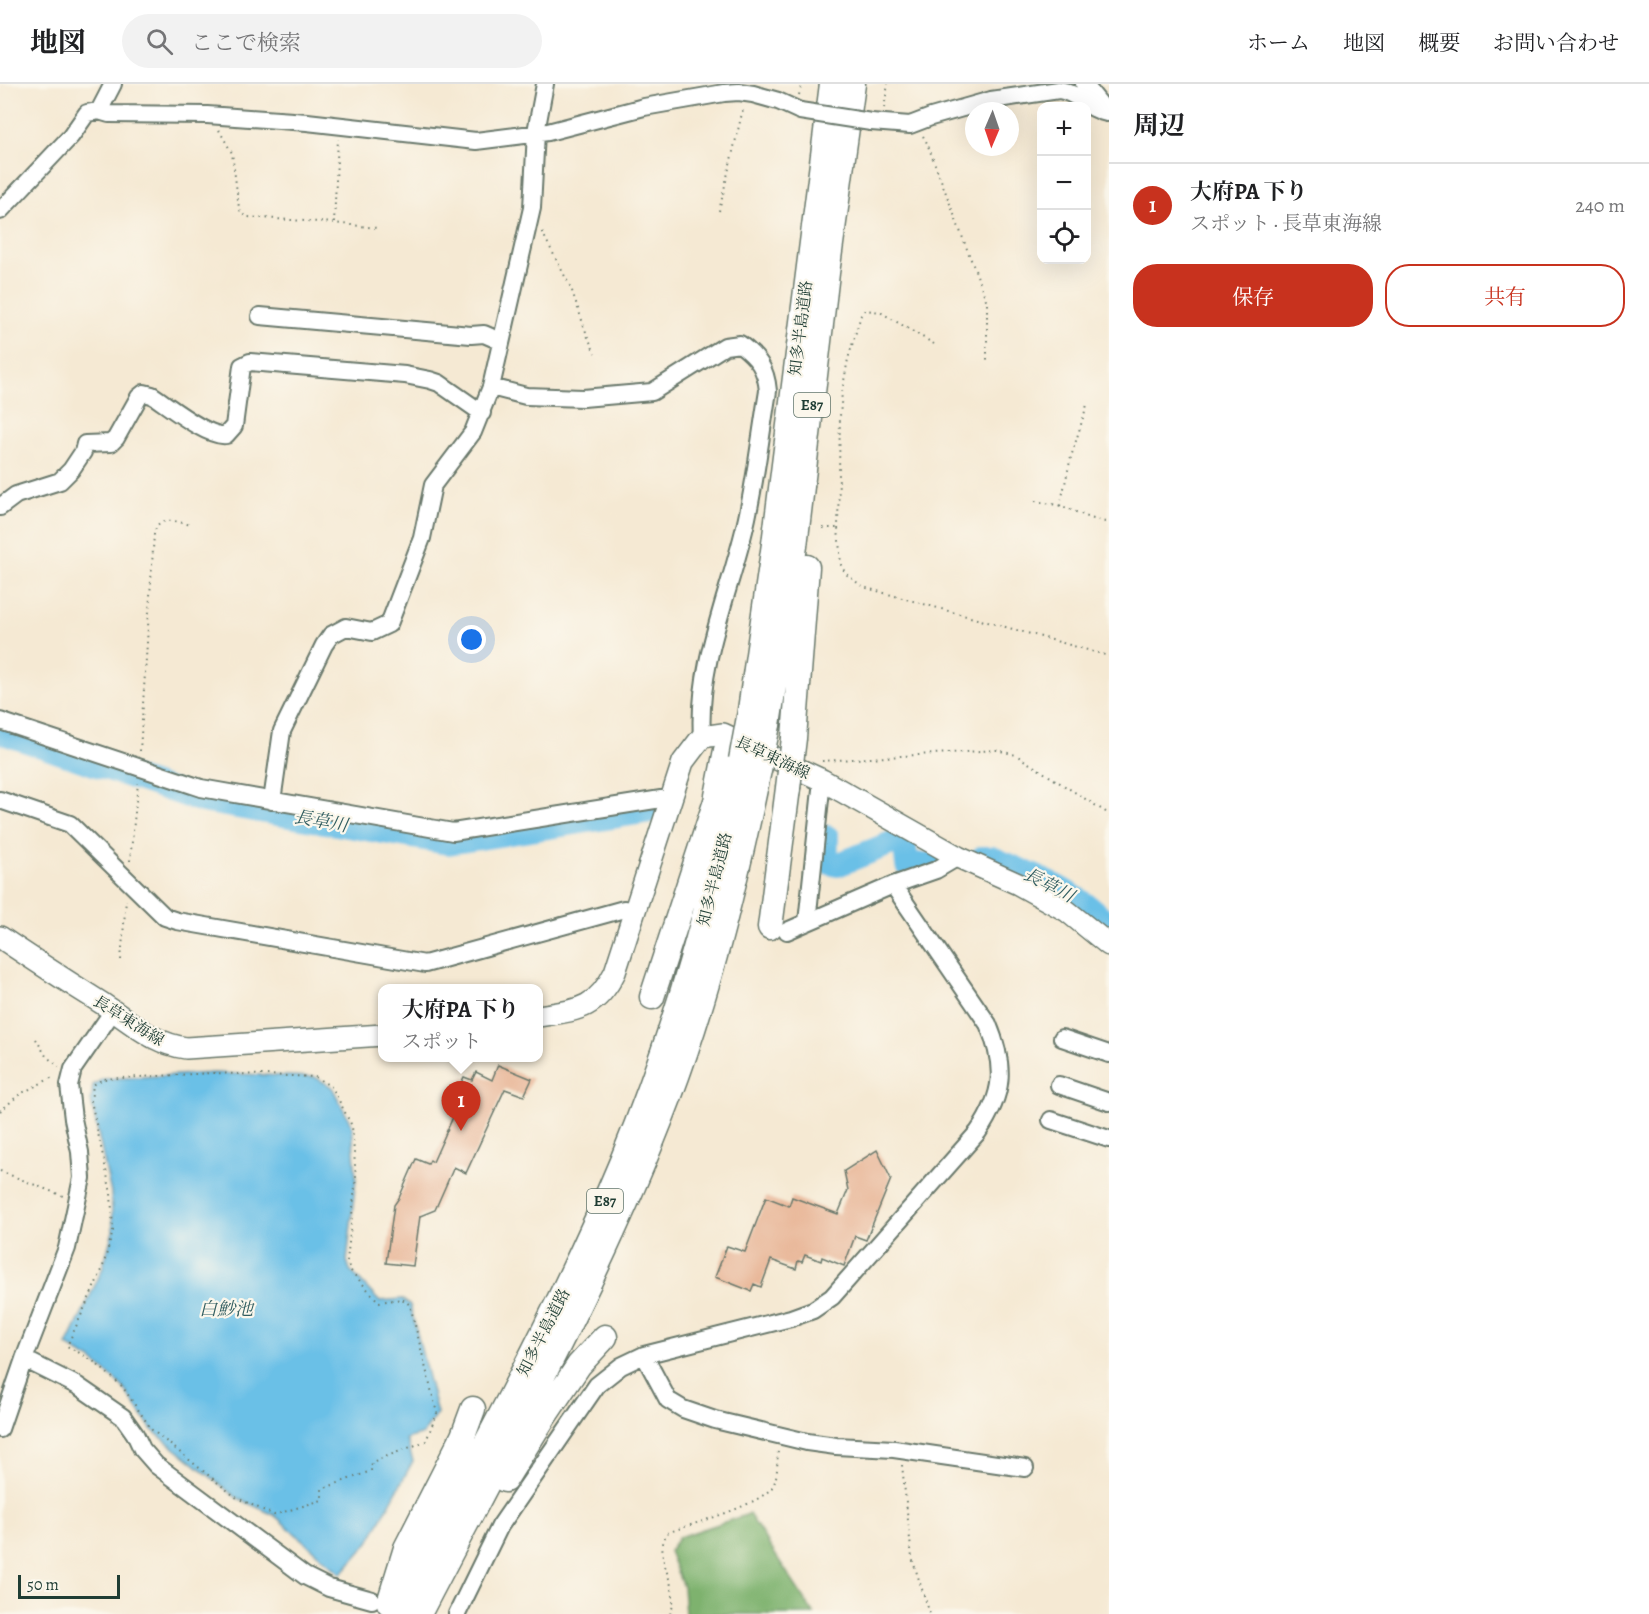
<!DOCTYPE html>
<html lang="ja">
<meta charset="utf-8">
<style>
body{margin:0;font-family:Alegreya,"Noto Serif JP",serif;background:#f2f2f2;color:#202124}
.controls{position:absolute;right:18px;top:18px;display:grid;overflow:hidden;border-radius:12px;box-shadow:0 6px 24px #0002}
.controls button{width:54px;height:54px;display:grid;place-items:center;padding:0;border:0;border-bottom:2px solid #e0e0e0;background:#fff;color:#202124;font:30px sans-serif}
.compass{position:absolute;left:965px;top:18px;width:54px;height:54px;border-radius:50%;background:#fff;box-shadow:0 6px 24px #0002;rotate:182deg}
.scale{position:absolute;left:18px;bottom:15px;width:102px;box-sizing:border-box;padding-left:6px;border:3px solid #1f3d34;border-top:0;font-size:16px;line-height:21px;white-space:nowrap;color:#1f3d34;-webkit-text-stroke:4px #fbf7ec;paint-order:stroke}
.you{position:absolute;left:472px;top:556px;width:21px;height:21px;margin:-15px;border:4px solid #fff;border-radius:50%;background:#1a73e8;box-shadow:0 0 0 9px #1a73e833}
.badge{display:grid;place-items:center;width:39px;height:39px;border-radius:50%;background:#c8321e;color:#fff;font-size:20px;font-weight:700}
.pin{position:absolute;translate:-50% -50px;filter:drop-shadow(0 2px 3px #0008)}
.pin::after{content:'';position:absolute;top:32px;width:21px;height:18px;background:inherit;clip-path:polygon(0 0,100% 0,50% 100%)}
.popup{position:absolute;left:378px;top:900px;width:165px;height:78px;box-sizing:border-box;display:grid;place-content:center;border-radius:12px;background:#fff;filter:drop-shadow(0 2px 4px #0005);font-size:20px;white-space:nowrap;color:#757577}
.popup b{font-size:22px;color:#202124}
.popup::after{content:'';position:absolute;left:50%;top:100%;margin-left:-12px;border:12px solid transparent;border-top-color:#fff}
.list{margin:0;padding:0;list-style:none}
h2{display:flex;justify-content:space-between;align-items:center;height:78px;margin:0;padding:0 24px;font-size:26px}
h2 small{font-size:20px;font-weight:400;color:#757577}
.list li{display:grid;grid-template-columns:39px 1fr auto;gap:18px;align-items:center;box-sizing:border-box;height:84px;padding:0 24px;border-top:2px solid #e0e0e0}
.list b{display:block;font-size:22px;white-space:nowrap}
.list p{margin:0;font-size:20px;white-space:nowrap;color:#757577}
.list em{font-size:20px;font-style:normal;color:#757577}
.actions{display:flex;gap:12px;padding:18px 24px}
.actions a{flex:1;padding:14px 0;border:2px solid #c8321e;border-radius:24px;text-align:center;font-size:21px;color:#c8321e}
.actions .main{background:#c8321e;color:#fff}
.icon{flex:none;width:33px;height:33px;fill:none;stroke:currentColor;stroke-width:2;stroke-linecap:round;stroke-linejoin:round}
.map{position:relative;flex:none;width:1109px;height:1530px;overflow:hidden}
header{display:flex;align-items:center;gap:36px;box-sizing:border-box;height:84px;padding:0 30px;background:#fff;border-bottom:2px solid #e0e0e0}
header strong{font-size:28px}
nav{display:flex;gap:33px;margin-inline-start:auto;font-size:21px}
.search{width:420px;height:54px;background:#f2f2f2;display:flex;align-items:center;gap:15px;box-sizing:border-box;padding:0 21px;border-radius:33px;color:#757577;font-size:22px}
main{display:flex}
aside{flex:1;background:#fff}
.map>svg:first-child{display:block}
.forest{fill:#7eb26e;stroke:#4e7851;stroke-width:1.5}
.water{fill:#6ac0e7;stroke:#447e8e;stroke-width:1.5}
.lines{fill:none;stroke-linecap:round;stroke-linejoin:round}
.river{stroke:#6ac0e7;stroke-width:24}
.building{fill:#e8b596}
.minor-casing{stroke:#6a796c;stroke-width:20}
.major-casing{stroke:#6a796c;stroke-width:24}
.highway-casing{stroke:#6a796c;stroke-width:27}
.path{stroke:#6a796c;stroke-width:2;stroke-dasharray:1.5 4.5;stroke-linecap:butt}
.minor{stroke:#fff;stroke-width:16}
.major{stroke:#fff;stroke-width:21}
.highway{stroke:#fff;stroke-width:24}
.minor-bridge-casing{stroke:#6a796c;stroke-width:20;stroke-linecap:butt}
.highway-bridge-casing{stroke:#6a796c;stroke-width:27;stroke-linecap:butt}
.minor-bridge{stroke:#fff;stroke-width:16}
.highway-bridge{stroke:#fff;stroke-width:24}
.labels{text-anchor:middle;stroke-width:4.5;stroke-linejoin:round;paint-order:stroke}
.shield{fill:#fbf7ec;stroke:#61756b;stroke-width:1.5}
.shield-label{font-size:15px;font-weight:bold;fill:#1f3d34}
.street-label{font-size:16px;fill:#1f3d34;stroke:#fbf7ec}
.water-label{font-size:18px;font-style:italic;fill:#325e61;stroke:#fbf7ec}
</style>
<header>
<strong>地図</strong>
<div class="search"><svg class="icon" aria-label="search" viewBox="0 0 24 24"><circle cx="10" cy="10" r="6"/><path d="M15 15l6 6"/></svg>ここで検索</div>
<nav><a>ホーム</a><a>地図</a><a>概要</a><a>お問い合わせ</a></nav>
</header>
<main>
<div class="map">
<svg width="1109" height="1530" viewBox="0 0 1109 1530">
<rect width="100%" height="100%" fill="#fbf7ec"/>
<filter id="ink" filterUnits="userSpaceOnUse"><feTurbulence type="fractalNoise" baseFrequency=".0167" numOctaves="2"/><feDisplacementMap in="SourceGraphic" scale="12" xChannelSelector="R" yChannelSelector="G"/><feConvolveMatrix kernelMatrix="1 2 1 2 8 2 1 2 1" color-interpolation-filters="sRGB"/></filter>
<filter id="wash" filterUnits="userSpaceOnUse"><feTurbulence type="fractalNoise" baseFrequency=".008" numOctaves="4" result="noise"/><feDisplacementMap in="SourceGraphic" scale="24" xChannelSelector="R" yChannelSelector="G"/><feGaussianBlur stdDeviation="1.35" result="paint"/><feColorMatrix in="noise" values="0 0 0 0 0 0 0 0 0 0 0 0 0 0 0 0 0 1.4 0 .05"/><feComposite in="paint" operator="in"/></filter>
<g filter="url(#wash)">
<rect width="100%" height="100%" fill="#f5e9d3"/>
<path class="forest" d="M749,1430L814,1530H685L683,1503L669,1467L679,1453Z"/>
<path class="water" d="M213,989L315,993L332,1003L352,1042L356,1094L347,1177L350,1186L379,1217L402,1215L410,1221L437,1329L423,1350L406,1355L413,1377L369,1458L341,1490L274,1431L237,1414L152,1346L122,1302L92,1276L67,1262L102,1186L113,1147L111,1109L91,1017L93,1001L103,995Z"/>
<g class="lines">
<path class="river" d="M0,648L202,717L448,759L651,727
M827,753L826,778L837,781L904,754L907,781L929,780
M982,774H992C1033,792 1078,807 1109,841"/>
</g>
<g id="blocks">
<path class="building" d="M498,981L532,995L524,1012L505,1005L466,1089L454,1083L435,1126L420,1132L413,1182L386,1179L394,1121L399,1114L416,1075L428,1080L430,1076L433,1078L461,1015L455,1012L464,993L472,996L476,988L492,996Z
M877,1066L891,1095L866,1156L855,1152L844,1182L822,1173L821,1177L805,1171L802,1178L798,1177L796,1185L771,1176L761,1203L754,1200L751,1207L715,1193L727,1162L745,1168L766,1113L789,1122L792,1113L838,1130L848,1106L844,1087Z"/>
</g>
</g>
<g filter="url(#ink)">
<use href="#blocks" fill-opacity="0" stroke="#6a796c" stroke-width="1.5"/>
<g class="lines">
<g class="minor-casing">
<path id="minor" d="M99,27L113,0
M871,38L910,41L931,33L991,16L1059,6C1078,8 1088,26 1107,29L1084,0
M0,127L71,52L87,29L99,27L109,30L207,31L307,38L476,57L548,48L644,23L724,9L739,8L753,10L778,17L800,27
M260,232L471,251L484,250L500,257
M491,303L526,312L583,314L652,308L725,262L740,260C758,274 766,284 768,307C761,349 756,392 747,434C731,507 697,577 702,653
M0,423L16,411L60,397L71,386L83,368L85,360L111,359L116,354L139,313L144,309L152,311C169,322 208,354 226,351L234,342L242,282L250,278L405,291L430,296L439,299L482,329
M0,637L201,704L453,748L661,715L671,716
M0,716L70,740L165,833L177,837L425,880L624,825L634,828
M272,717L282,647L324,561L331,551L346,543L372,548L389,540L422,454L433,401L473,348L491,303L532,124L536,48L545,0
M807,838L822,696
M787,847L893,801L936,786L958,773
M1062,954L1109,970
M1059,1001L1109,1018
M1051,1036L1109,1055
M644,1271L668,1316L683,1325L715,1336L807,1358L836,1362L894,1365L1025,1384
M24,1275L78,1302L123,1333L135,1350L142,1365L156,1381L305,1492L329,1504L372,1516
M0,1345L24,1275L67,1164L82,1094L80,1068L73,1035L69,1001L73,985L113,927
M457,1530L500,1442L597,1301L621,1282L644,1271L791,1234L813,1226L832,1213L978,1048C1004,1010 1006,983 988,940L893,801"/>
</g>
<g class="major-casing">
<path id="major" d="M0,853C35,877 70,899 106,922C134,940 152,959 186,964L383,951
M539,932C577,926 596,926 615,888L683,678L702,653L723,650L822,696L958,773L1018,800L1067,827L1109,861"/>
</g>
<g class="highway-casing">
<path id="highway" d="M749,633L774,460L832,0
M768,641L795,462L827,189L853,0
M794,654L807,483
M770,843L788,704
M652,913L716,717L726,666
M505,1396L546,1330L579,1281L605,1253
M389,1519L406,1464L463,1352L473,1325
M395,1530C474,1381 557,1233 622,1077C676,946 712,815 741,676
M419,1530C507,1360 601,1193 669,1014C709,908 736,797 759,686"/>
</g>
<path class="path" d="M799,11L802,0
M884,24L888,0
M219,46L232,69L239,124L242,130L247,133L334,139L377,144
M923,52L927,59L987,218V280
M719,127L743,25
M334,139L338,55
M542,148L571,204L587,251L595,269
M934,260L880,228L865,226L861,231L848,275L842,308L840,332L838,444L841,481L846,490L863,503L1109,572
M1035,417L1062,422L1090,434L1109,439
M1060,422L1071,373L1087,321
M823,444H838
M140,667L154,450L157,441C168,433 178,438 191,441
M822,677L997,666L1016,671L1109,730
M130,777L138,699
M121,876L126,816
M36,955L46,972L59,983
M213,989L315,993L332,1003L352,1042L356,1094L347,1177L350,1186L379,1218L402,1215L410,1221L437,1329L426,1357L372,1378L371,1387L322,1405V1416L274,1431L237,1414L152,1346L122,1302L92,1276L67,1262L102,1186L113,1147L111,1109L91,1017L93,1001L103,995Z
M0,1027L20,1010L55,992
M0,1087L63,1112
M902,1381L912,1474L930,1530
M670,1530C683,1503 651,1476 667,1449C690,1440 765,1421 774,1400C778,1390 777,1378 778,1367"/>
<use href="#minor" class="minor"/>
<use href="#major" class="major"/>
<use href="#highway" class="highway"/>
<g class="minor-bridge-casing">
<path id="minor-bridge" d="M800,27L871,38"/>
</g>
<g class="highway-bridge-casing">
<path id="highway-bridge" d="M741,676L749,633
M759,686L768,641
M788,704L794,654"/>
</g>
<use href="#minor-bridge" class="minor-bridge"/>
<use href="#highway-bridge" class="highway-bridge"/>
</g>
</g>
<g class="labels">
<g class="shield">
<rect x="794" y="309" width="36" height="24" rx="4.5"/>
<rect x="587" y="1105" width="36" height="24" rx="4.5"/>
</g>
<g class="shield-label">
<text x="812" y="326">E87</text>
<text x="605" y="1122">E87</text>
</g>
<g class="street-label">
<text transform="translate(800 244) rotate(-83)" y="6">知多半島道路</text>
<text transform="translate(773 673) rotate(25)" y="6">長草東海線</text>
<text transform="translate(714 795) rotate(-76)" y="6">知多半島道路</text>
<text transform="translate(129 936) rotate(32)" y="6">長草東海線</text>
<text transform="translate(543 1248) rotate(-63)" y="6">知多半島道路</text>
</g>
<g class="water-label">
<text transform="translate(321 737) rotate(10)" y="6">長草川</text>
<text transform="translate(1049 801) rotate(27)" y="6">長草川</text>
<text x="226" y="1231">白魦池</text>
</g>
</g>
</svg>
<div class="controls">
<button>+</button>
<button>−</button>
<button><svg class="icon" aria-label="locate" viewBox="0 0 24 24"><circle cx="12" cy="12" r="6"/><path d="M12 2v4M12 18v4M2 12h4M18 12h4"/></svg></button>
</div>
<svg class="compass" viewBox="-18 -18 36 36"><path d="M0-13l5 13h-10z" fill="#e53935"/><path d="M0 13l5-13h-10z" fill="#757577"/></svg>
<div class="scale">50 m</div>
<div class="you"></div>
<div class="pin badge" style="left:461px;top:1047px">1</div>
<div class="popup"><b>大府PA 下り</b>スポット</div>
</div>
<aside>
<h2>周辺<small></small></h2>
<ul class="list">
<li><span class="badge">1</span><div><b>大府PA 下り</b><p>スポット · 長草東海線</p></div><em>240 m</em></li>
</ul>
<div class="actions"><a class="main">保存</a><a>共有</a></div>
</aside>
</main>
